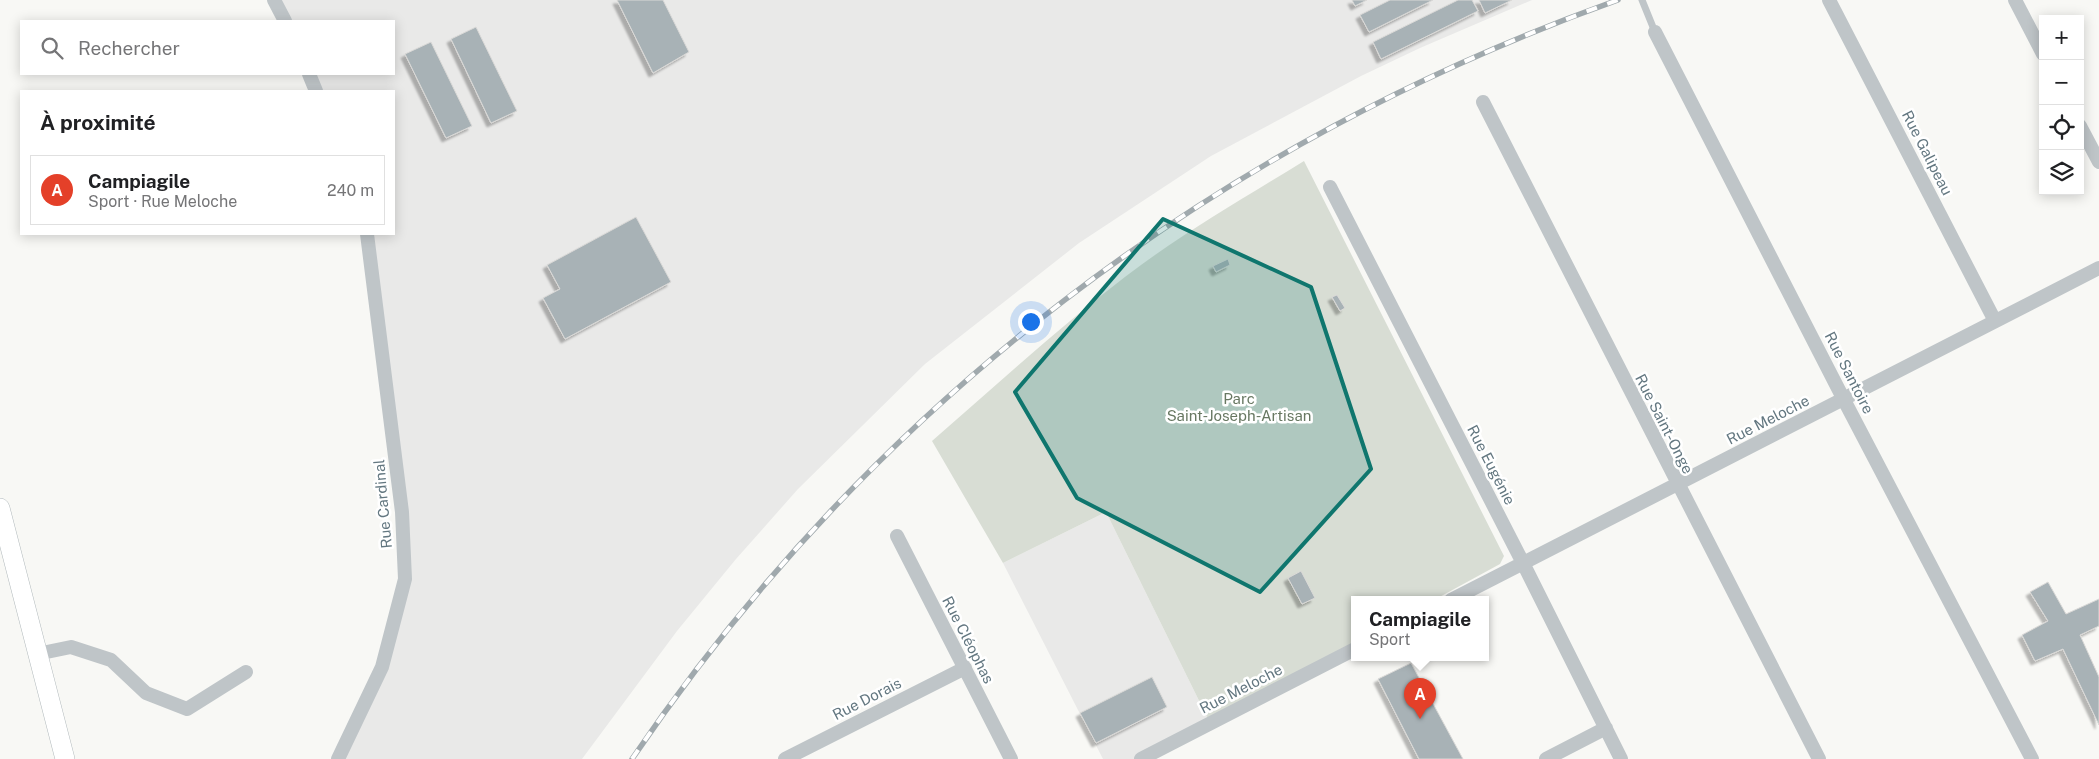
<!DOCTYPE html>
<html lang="fr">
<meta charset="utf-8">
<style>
body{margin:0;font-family:"Public Sans",sans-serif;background:#f2f2f2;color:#202124}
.controls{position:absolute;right:15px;top:15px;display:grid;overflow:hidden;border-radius:0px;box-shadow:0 2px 12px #0003}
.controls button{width:45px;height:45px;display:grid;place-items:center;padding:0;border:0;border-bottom:1px solid #e0e0e0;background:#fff;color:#202124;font:25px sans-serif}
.you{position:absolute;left:1030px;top:321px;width:18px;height:18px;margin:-12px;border:4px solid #fff;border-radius:50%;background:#1a73e8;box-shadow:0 0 0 8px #1a73e833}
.badge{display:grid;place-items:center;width:32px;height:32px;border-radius:50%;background:#e44029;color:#fff;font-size:16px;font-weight:700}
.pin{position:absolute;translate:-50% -41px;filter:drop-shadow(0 1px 2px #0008)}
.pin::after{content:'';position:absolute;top:26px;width:18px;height:15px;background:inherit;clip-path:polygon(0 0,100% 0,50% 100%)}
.popup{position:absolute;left:1351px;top:596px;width:138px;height:65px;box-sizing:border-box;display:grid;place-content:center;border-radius:0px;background:#fff;filter:drop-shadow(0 1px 4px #0005);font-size:16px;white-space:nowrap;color:#757577}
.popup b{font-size:19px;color:#202124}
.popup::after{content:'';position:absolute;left:50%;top:100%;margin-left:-10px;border:10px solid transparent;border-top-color:#fff}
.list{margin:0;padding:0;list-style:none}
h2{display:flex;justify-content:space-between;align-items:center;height:65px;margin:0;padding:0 20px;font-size:21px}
h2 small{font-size:16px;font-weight:400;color:#757577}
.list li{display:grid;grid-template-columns:32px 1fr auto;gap:15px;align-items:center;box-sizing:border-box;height:70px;margin:0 10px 10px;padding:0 10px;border:1px solid #e0e0e0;border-radius:0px}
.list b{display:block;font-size:19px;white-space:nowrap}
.list p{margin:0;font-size:16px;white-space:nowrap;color:#757577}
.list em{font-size:16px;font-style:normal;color:#757577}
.icon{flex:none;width:28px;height:28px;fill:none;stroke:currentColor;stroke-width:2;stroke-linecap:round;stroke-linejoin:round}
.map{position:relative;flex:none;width:2099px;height:759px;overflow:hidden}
.search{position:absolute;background:#fff;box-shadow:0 2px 12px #0003;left:20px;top:20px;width:375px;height:55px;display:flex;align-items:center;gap:12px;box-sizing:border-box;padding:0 18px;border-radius:0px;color:#757577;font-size:19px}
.panel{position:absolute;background:#fff;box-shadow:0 2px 12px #0003;left:20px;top:90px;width:375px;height:145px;border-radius:0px}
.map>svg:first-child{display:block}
.built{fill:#e9e9e8}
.green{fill:#d8ddd4}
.building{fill:#a8b2b6;stroke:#dad9d7;filter:url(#shadow)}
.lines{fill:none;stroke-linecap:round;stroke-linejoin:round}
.secondary-casing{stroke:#b1b9bc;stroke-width:20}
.lane{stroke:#bfc5c8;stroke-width:7}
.street{stroke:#bfc5c8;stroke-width:14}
.secondary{stroke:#fff;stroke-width:19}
.rail-casing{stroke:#a0a9ad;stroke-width:5.5}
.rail{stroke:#fff;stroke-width:4;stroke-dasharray:11;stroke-linecap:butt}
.marked{fill:#0f766e;fill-opacity:0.2;stroke:#0f766e;stroke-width:4;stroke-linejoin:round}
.labels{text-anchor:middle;stroke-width:5;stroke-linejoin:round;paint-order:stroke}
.street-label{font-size:15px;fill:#637780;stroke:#fff}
.park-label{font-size:15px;fill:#687862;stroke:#fff}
</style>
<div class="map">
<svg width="2099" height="759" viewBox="0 0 2099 759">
<defs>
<filter id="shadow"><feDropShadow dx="-4" dy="4" stdDeviation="1" flood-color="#0004"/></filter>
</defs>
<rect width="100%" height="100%" fill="#f8f8f5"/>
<path class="built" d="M274,0H1532L1420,48L1361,76L1211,156L1079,243L925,364L798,489L736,559L677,631L582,759H338L357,722L405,579L367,234H394V91H316L309,74H394V21H285Z
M1106,512L1210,723L1141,759H1103L1003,563Z"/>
<path class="green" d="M1304,161L1504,556L1500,564L1434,600H1355V644L1210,723L1106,512L1003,563L932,441C1001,381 1068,319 1141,265C1193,227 1249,195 1304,161Z"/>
<path class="building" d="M617,0H663L689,52L653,73Z
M1352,0H1367L1355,6Z
M1390,0H1433L1369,32L1360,15Z
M1458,0H1472L1478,11L1381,59L1373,42Z
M1479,0H1512L1485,13Z
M476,27L517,111L491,123L451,39Z
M431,42L472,126L446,138L405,54Z
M636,217L671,282L565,339L543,298L560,289L547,265Z
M1228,259L1230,265L1216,272L1213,266Z
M1337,295L1345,308L1340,311L1332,297Z
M1301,571L1315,598L1302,604L1288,578Z
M2048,582L2066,614L2099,599V626L2080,635L2099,677V725L2063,649L2035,661L2022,635L2048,621L2030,592Z
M1411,663L1463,759H1419L1378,679Z
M1152,677L1167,707L1096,743L1080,713Z"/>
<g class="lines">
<g class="secondary-casing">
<path id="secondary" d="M0,508L65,759"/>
</g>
<path class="lane" d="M1642,0L1655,32"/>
<path class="street" d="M274,0L285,21
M1829,0L1995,321
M2015,0L2043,54
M1655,32L1844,400L2032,759
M309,74L316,91
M1483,102L1819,759
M2080,126L2099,162
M1330,187L1523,563L1621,759
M897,536L1011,759
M1451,600L2099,268
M37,654L71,647L111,660L146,693L187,709L246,672
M338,759L382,667L405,579L402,512L367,234
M785,759L965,668
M1141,759L1355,649
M1546,759L1606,728"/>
<use href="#secondary" class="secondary"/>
<g class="rail-casing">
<path id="rail" d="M632,759C872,405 1216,143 1618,0"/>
</g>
<use href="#rail" class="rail"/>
</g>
<path class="marked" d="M1163,219L1311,287L1371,469L1260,592L1077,498L1015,392Z"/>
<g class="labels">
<g class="street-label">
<text transform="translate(1927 153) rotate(63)" y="5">Rue Galipeau</text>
<text transform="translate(1849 373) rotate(63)" y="5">Rue Santoire</text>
<text transform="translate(1768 420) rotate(-27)" y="5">Rue Meloche</text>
<text transform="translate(1664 424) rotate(63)" y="5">Rue Saint-Onge</text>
<text transform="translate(1491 465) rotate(63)" y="5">Rue Eugénie</text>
<text transform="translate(383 504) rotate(-95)" y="5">Rue Cardinal</text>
<text transform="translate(968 640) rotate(63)" y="5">Rue Cléophas</text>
<text transform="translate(1241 689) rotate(-27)" y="5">Rue Meloche</text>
<text transform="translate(867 699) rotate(-27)" y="5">Rue Dorais</text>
</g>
<g class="park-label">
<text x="1239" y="404">Parc<tspan x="1239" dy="17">Saint-Joseph-Artisan</tspan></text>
</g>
</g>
</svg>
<div class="controls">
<button>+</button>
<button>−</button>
<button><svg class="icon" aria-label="locate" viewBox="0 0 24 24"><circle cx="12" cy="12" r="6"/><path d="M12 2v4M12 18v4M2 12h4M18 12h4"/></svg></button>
<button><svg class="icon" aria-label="layers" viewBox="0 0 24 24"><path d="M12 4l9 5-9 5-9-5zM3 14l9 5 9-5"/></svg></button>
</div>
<div class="you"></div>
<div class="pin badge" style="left:1420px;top:719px">A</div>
<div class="popup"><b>Campiagile</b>Sport</div>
<div class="search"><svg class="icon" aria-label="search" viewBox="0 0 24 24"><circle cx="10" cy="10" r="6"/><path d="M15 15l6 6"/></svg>Rechercher</div>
<section class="panel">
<h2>À proximité<small></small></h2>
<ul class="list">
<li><span class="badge">A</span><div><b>Campiagile</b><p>Sport · Rue Meloche</p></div><em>240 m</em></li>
</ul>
</section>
</div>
